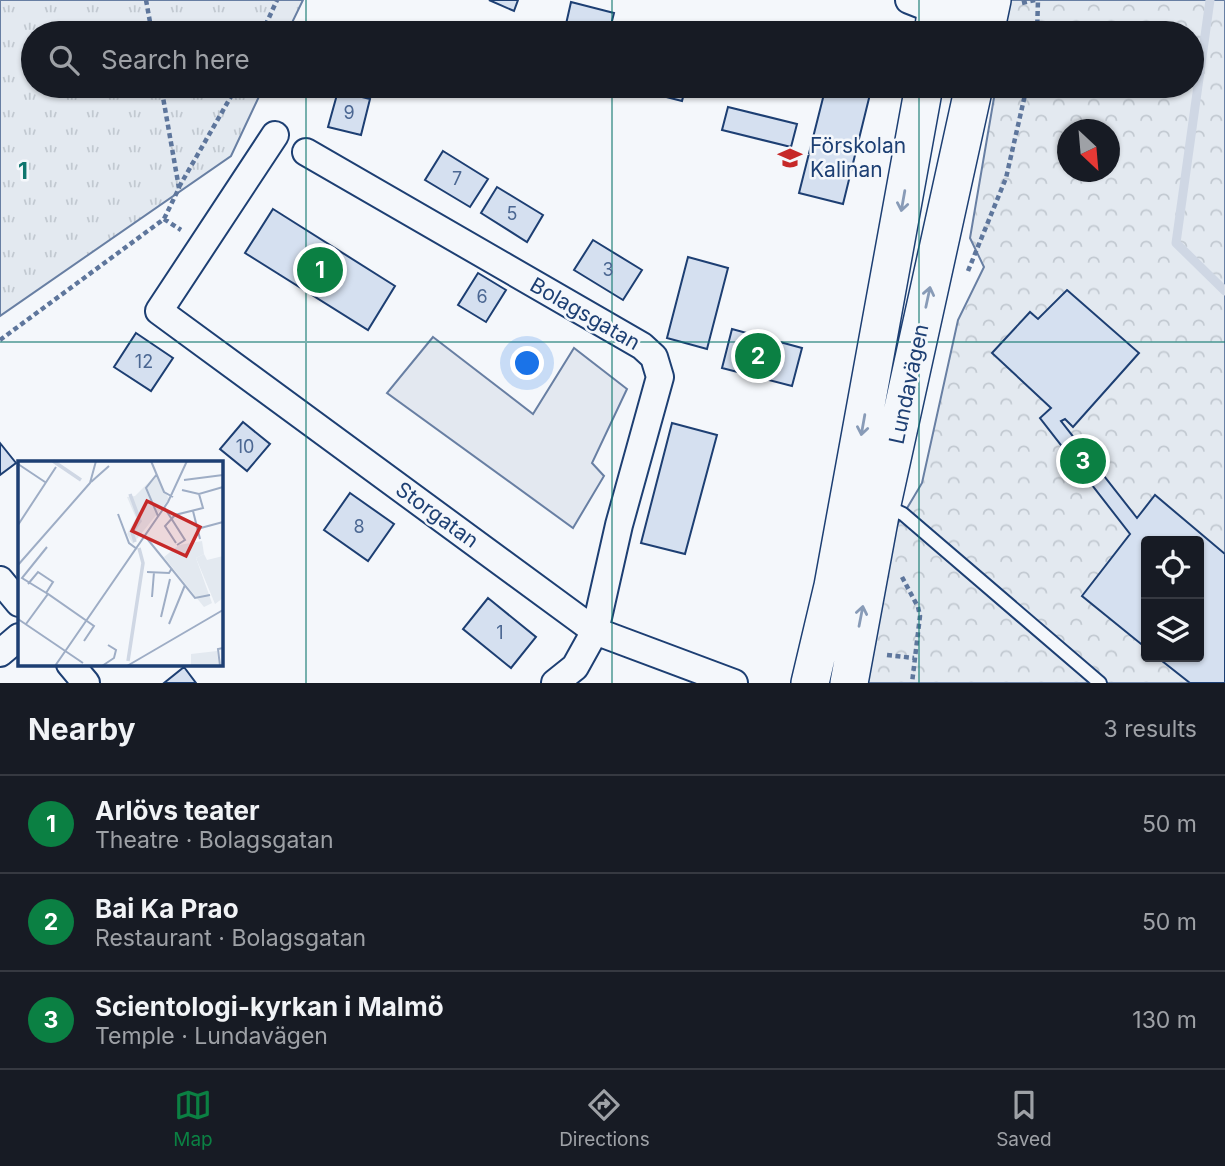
<!DOCTYPE html>
<meta charset="utf-8">
<style>
body{margin:0;font-family:Inter,sans-serif;background:#242831;color:#f1f3f6}
.controls{position:absolute;right:21px;bottom:21px;display:grid;overflow:hidden;border-radius:7px;box-shadow:0 2px 5px #0004}
.controls button{width:63px;height:63px;display:grid;place-items:center;padding:0;border:0;border-bottom:2px solid #363941;background:#171b24;color:#f1f3f6;font:35px sans-serif}
.compass{position:absolute;left:1057px;top:119px;width:63px;height:63px;border-radius:50%;background:#171b24;box-shadow:0 2px 5px #0004;rotate:154deg}
.you{position:absolute;left:528px;top:364px;width:24px;height:24px;margin:-18px;border:5px solid #fff;border-radius:50%;background:#1a73e8;box-shadow:0 0 0 10px #1a73e833}
.badge{display:grid;place-items:center;width:46px;height:46px;border-radius:50%;background:#0b8043;color:#fff;font-size:23px;font-weight:700}
.pin{position:absolute;translate:-50% -50%;border:4px solid #fff;box-shadow:0 2px 7px #0006}
.list{margin:0;padding:0;list-style:none}
h2{display:flex;justify-content:space-between;align-items:center;height:91px;margin:0;padding:0 28px;font-size:30px}
h2 small{font-size:23px;font-weight:400;color:#9ea1a6}
.list li{display:grid;grid-template-columns:46px 1fr auto;gap:21px;align-items:center;box-sizing:border-box;height:98px;padding:0 28px;border-top:2px solid #363941}
.list b{display:block;font-size:26px;white-space:nowrap}
.list p{margin:0;font-size:23px;white-space:nowrap;color:#9ea1a6}
.list em{font-size:23px;font-style:normal;color:#9ea1a6}
.icon{flex:none;width:38px;height:38px;fill:none;stroke:currentColor;stroke-width:2;stroke-linecap:round;stroke-linejoin:round}
.map{position:relative;flex:none;width:1225px;height:683px;overflow:hidden}
.search{position:absolute;background:#171b24;box-shadow:0 2px 5px #0004;left:21px;right:21px;top:21px;height:77px;display:flex;align-items:center;gap:18px;box-sizing:border-box;padding:0 24px;border-radius:38px;color:#9ea1a6;font-size:26px}
.sheet{height:385px;background:#171b24}
nav{display:flex;justify-content:space-around;align-items:center;box-sizing:border-box;height:98px;border-top:2px solid #363941;background:#171b24;font-size:19px;color:#9ea1a6}
nav a{display:grid;justify-items:center;gap:4px}
nav .on{color:#0b8043}
.map>svg:first-child{display:block}
.forest{fill:url(#forest-crowns);stroke:#687fa3;stroke-width:2;fill-rule:evenodd}
.park{fill:url(#park-tufts);stroke:#687fa3;stroke-width:2}
.parking{fill:#e3e8f0;stroke:#687fa3;stroke-width:2}
.lines{fill:none;stroke-linecap:round;stroke-linejoin:round}
.stream{stroke:#cfd7e4;stroke-width:9}
.building{fill:#d5e0f0;stroke:#1d3f73;stroke-width:2}
.lane-casing{stroke:#1d3f73;stroke-width:16}
.street-casing{stroke:#1d3f73;stroke-width:30}
.secondary-casing{stroke:#1d3f73;stroke-width:40}
.path{stroke:#5e769c;stroke-width:4.5;stroke-dasharray:5 3.5;stroke-linecap:butt}
.lane{stroke:#f4f7fb;stroke-width:12}
.street{stroke:#f4f7fb;stroke-width:26}
.secondary{stroke:#f4f7fb;stroke-width:37}
.oneway{stroke:#889bb7}
.grid{fill:none;stroke:#0f766e;stroke-width:2;stroke-opacity:0.55}
.labels{text-anchor:middle;stroke-width:5;stroke-linejoin:round;paint-order:stroke}
.number-label{font-size:18px;fill:#4b6792}
.poi-label{font-size:21px;fill:#1d3f73;stroke:#f4f7fb;text-anchor:start}
.street-label{font-size:21px;fill:#1d3f73;stroke:#f4f7fb}
.inset-river{fill:none;stroke:#cfd7e4;stroke-width:3.5}
.inset-road{fill:none;stroke:#9eadc5;stroke-width:2}
.view{fill:#c62828;fill-opacity:0.15;stroke:#c62828;stroke-width:3.5}
.inset-edge{fill:none;stroke:#1d3f73;stroke-width:3.5}
.grid-label{font-size:23px;text-anchor:middle;font-weight:bold;fill:#0f766e;stroke:#f4f7fb;stroke-width:5;stroke-linejoin:round;paint-order:stroke}
</style>
<div class="map">
<svg width="1225" height="683" viewBox="0 0 1225 683">
<defs>
<pattern id="forest-crowns" width="20" height="18" patternUnits="userSpaceOnUse" patternTransform="scale(1.75)"><rect width="20" height="18" fill="#e3e9f0"/><path d="M2 6a3 3 0 1 1 6 0M12 15a3 3 0 1 1 6 0" fill="none" stroke="#c2c9d1"/></pattern>
<pattern id="park-tufts" width="24" height="20" patternUnits="userSpaceOnUse" patternTransform="scale(1.75)"><rect width="24" height="20" fill="#e3e9f0"/><path d="M3 7l-1-3M5 7V3M7 7l1-3M15 17l-1-3M17 17v-4M19 17l1-3" fill="none" stroke="#c2c9d1"/></pattern>
</defs>
<rect width="100%" height="100%" fill="#f4f7fb"/>
<path class="forest" d="M1003,0H1225V683H857L884,547L922,483L958,320L984,267L970,238L996,86H1192V33H995ZM1068,130H1110V172H1068ZM1146,541H1199V657H1146Z"/>
<path class="park" d="M0,0H303L287,33H33V86H264L231,156L0,316Z"/>
<path class="parking" d="M433,337L533,414L574,348L627,389L592,463L604,476L573,528L387,393Z"/>
<g class="lines">
<path class="stream" d="M1210,0L1176,243L1225,291"/>
</g>
<path class="building" d="M489,0H518L514,11Z
M571,2L614,13L609,33H564Z
M635,86H686L682,101L635,89Z
M826,86H872L843,204L799,193Z
M338,91L370,99L361,135L328,127Z
M728,107L797,124L791,147L722,130Z
M443,151L488,179L470,207L425,180Z
M497,187L543,215L527,242L481,213Z
M273,209L395,286L368,330L245,253Z
M593,240L642,270L623,300L574,270Z
M688,257L728,268L707,349L667,338Z
M478,273L506,290L486,322L458,305Z
M1067,290L1139,353L1073,427L1065,419L1061,421L1137,518L1155,495L1225,554V683H1190L1157,657H1199V541H1146V648L1082,596L1130,534L1040,418L1051,408L992,353L1030,312L1038,319Z
M732,329L802,348L792,386L722,368Z
M136,333L173,358L151,391L114,367Z
M243,422L270,444L247,471L220,449Z
M672,423L717,435L685,554L641,543Z
M0,443L16,463L0,475Z
M350,493L394,524L368,561L324,530Z
M488,598L536,637L511,668L463,629Z
M184,667L196,683H164Z"/>
<g class="lines">
<g class="lane-casing">
<path id="lane" d="M886,506L903,514L1100,683"/>
</g>
<g class="street-casing">
<path id="street" d="M909,0L937,11L990,12
M275,135L159,311L595,631L734,683
M306,152L642,346L654,357L660,377L619,525L595,631L575,667L555,683
M0,580L19,603
M0,653L19,637
M70,664L86,683"/>
</g>
<g class="secondary-casing">
<path id="secondary" d="M933,33L938,0
M985,33L992,0
M810,683L833,586L924,86
M849,683L882,504L974,86"/>
</g>
<path class="path" d="M146,0L152,33
M1022,3L1035,0
M262,33L277,0
M1037,33L1038,0
M1003,86H1024
M179,187L237,86
M164,219L181,230
M968,271L1006,178L1027,86
M0,340L164,219L179,188L161,86
M902,577L918,607L920,616L912,683
M887,655L914,658"/>
<use href="#lane" class="lane"/>
<use href="#street" class="street"/>
<use href="#secondary" class="secondary"/>
</g>
<defs><path id="oneway-shaft" d="M-6 0H5M1.5-3L5.5 0L1.5 3" fill="none" stroke-width="1.6" stroke-linecap="round" stroke-linejoin="round" transform="scale(1.75)"/></defs>
<g class="oneway">
<use href="#oneway-shaft" transform="translate(903 201) rotate(100)"/>
<use href="#oneway-shaft" transform="translate(928 297) rotate(-78)"/>
<use href="#oneway-shaft" transform="translate(863 425) rotate(100)"/>
<use href="#oneway-shaft" transform="translate(861 616) rotate(-79)"/>
</g>
<path class="grid" d="M306,0V33M612,0V33M919,0V33M306,86V683M612,86V683M919,86V683M0,342H1225"/>
<defs>
<g id="school-bare" transform="scale(1.89)"><path d="M0-5L7-2L0 1L-7-2ZM-4 1L0 2.5L4 1V4Q0 6-4 4Z" fill="#c62828" stroke="#f4f7fb" stroke-width="2.5" paint-order="stroke"/></g>
</defs>
<g fill-rule="evenodd">
<use href="#school-bare" x="790" y="158"/>
</g>
<g class="labels">
<g class="number-label">
<text x="349" y="119">9</text>
<text x="457" y="185">7</text>
<text x="512" y="220">5</text>
<text x="608" y="276">3</text>
<text x="482" y="303">6</text>
<text x="144" y="368">12</text>
<text x="245" y="453">10</text>
<text x="359" y="533">8</text>
<text x="500" y="639">1</text>
</g>
<g class="poi-label">
<text x="810" y="153">Förskolan<tspan x="810" dy="24">Kalinan</tspan></text>
</g>
<g class="street-label">
<text transform="translate(585 314) rotate(30)" y="7">Bolagsgatan</text>
<text transform="translate(909 384) rotate(-78)" y="7">Lundavägen</text>
<text transform="translate(437 515) rotate(36)" y="7">Storgatan</text>
</g>
</g>
<g transform="translate(18 461)">
<rect width="205" height="205" fill="#f4f7fb"/>
<path d="M186,93L189,99L205,95V137L197,143L178,97Z" fill="#e3e9f0"/>
<path d="M138,14L151,38L115,83L109,73L118,57L109,36L117,35Z" fill="#e3e9f0"/>
<path d="M184,80L186,93L178,97L194,142L186,146L146,96L161,84ZM199,190L201,205H173V193Z" fill="#e3e9f0"/>
<path class="inset-river" d="M35,0L63,19M112,33L122,60L114,71L117,81M110,200L125,102L121,87"/>
<path class="inset-road" d="M133,0L146,31L155,36M0,3L27,21M139,13L128,27L140,55M166,19L205,14M73,21L91,5M164,29L181,33L205,26M146,46L167,79L159,84M175,50L182,78M100,53L111,82L119,88M0,64L38,6M179,68L205,61M127,75L177,137L192,134M158,82L147,65L157,54L185,47L181,33M29,86L4,117L30,133M0,104L72,22L78,0M129,111L151,112L154,107M10,123L20,111L35,121L28,132M134,136L136,111M143,156L152,118M0,158L65,202M8,163L30,133L76,165L66,180M151,163L167,124M37,205L150,41L169,0M84,205L96,197L98,189L90,184M109,205L205,149M202,205L200,188L205,187"/>
<path class="view" d="M129,40L182,66L168,95L114,70Z"/>
<rect width="205" height="205" class="inset-edge"/>
</g>
<g class="grid-label">
<text x="23" y="179">1</text>
</g>
</svg>
<div class="controls">
<button><svg class="icon" aria-label="locate" viewBox="0 0 24 24"><circle cx="12" cy="12" r="6"/><path d="M12 2v4M12 18v4M2 12h4M18 12h4"/></svg></button>
<button><svg class="icon" aria-label="layers" viewBox="0 0 24 24"><path d="M12 4l9 5-9 5-9-5zM3 14l9 5 9-5"/></svg></button>
</div>
<svg class="compass" viewBox="-18 -18 36 36"><path d="M0-13l5 13h-10z" fill="#e53935"/><path d="M0 13l5-13h-10z" fill="#9ea1a6"/></svg>
<div class="you"></div>
<div class="pin badge" style="left:320px;top:270px">1</div>
<div class="pin badge" style="left:758px;top:356px">2</div>
<div class="pin badge" style="left:1083px;top:461px">3</div>
<div class="search"><svg class="icon" aria-label="search" viewBox="0 0 24 24"><circle cx="10" cy="10" r="6"/><path d="M15 15l6 6"/></svg>Search here</div>
</div>
<section class="sheet">
<h2>Nearby<small>3 results</small></h2>
<ul class="list">
<li><span class="badge">1</span><div><b>Arlövs teater</b><p>Theatre · Bolagsgatan</p></div><em>50 m</em></li>
<li><span class="badge">2</span><div><b>Bai Ka Prao</b><p>Restaurant · Bolagsgatan</p></div><em>50 m</em></li>
<li><span class="badge">3</span><div><b>Scientologi-kyrkan i Malmö</b><p>Temple · Lundavägen</p></div><em>130 m</em></li>
</ul>
</section>
<nav>
<a class="on"><svg class="icon" aria-label="map" viewBox="0 0 24 24"><path d="M3 6l6-2 6 2 6-2v14l-6 2-6-2-6 2zM9 4v14M15 6v14"/></svg>Map</a>
<a><svg class="icon" aria-label="directions" viewBox="0 0 24 24"><path d="M12 3l9 9-9 9-9-9zM9 14v-3h6M13 9l2 2-2 2"/></svg>Directions</a>
<a><svg class="icon" aria-label="saved" viewBox="0 0 24 24"><path d="M7 4h10v16l-5-4-5 4z"/></svg>Saved</a>
</nav>
